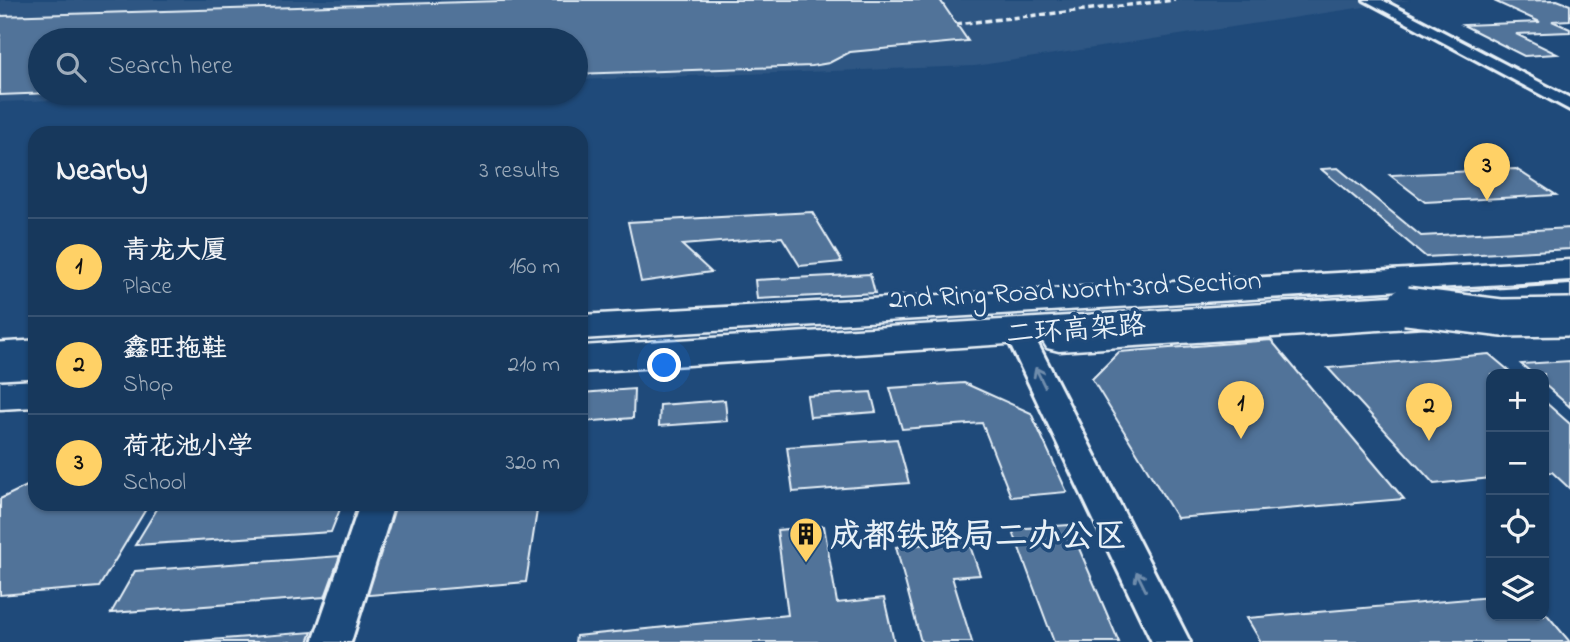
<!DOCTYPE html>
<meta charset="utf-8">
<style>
body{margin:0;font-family:"Indie Flower","LXGW WenKai TC",sans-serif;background:#203f62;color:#f1f3f6}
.controls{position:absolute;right:21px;bottom:21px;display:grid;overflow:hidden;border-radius:14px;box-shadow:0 2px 5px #0004}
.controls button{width:63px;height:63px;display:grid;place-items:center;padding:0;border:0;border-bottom:2px solid #365272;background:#17385c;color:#f1f3f6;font:35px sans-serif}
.you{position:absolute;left:665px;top:366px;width:24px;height:24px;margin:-18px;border:5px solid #fff;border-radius:50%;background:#1a73e8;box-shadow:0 0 0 10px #1a73e833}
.badge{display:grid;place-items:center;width:46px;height:46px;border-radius:50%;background:#ffd166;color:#111;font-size:23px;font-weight:700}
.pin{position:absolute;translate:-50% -58px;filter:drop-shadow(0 2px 4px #0008)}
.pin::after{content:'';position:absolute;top:37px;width:24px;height:21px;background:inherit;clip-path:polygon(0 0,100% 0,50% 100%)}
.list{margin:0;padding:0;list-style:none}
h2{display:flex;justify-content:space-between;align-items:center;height:91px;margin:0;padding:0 28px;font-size:30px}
h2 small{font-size:23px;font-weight:400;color:#9eacbb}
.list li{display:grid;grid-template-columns:46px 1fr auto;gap:21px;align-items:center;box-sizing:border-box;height:98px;padding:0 28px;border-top:2px solid #365272}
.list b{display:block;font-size:26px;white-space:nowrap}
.list p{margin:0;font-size:23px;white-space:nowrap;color:#9eacbb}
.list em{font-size:23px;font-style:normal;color:#9eacbb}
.icon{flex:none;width:38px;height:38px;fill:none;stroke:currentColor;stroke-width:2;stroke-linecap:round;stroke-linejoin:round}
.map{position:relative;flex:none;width:1570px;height:642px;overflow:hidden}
.search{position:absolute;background:#17385c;box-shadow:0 2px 5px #0004;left:28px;top:28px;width:560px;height:77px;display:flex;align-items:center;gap:18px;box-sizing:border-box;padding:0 24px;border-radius:38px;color:#9eacbb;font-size:26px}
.panel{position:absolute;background:#17385c;box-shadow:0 2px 5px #0004;left:28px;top:126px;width:560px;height:385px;border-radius:21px}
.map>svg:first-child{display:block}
.built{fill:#2e5683}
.building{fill:#517399;stroke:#e8f1f8;stroke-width:2}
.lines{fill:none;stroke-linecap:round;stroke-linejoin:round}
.minor-casing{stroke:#e8f1f8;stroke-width:6}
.major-casing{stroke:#e8f1f8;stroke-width:5}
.highway-casing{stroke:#e8f1f8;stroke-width:5}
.minor{fill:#1f4a7a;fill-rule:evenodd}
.major{fill:#1f4a7a;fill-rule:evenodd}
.highway{fill:#1f4a7a;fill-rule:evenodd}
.rail{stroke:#e8f1f8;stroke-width:3.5;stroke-dasharray:6 3.5;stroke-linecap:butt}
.highway-bridge-casing{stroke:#e8f1f8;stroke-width:42;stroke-linecap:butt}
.highway-bridge{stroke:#1f4a7a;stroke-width:37}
.oneway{stroke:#6f8dac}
.labels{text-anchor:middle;stroke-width:7;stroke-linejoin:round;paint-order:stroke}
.street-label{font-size:28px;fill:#e8f1f8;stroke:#1f4a7a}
.near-poi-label{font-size:33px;font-weight:bold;fill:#e8f1f8;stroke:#1f4a7a;text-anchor:start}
</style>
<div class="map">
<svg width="1570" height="642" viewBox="0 0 1570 642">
<rect width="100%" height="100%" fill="#1f4a7a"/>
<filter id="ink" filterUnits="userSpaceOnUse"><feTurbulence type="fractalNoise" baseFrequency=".0143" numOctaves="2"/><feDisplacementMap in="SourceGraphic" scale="14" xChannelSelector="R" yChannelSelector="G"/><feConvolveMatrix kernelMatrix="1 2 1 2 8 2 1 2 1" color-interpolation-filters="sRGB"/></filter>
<g filter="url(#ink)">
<path class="built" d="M0,0H1410L975,66L576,80V40H40V93H245L0,102Z"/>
<path class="building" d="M533,0H940L968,41L850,52L829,63L812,66L576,74V40H40V93H51L0,95V16Z
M1557,0L1570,5V20L1552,21L1570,29V32L1516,34L1557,54L1524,56L1463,25L1540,22L1494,1Z
M1338,168L1421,236L1570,228V249L1426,257L1321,169Z
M1516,169L1556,195L1425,202L1390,175Z
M812,212L842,262L800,266L782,237L682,245L711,272L641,282L628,222Z
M870,274L875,293L757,299L755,280Z
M1271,340L1404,499L1177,518L1092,379L1119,352Z
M1489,354L1513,374H1491V478L1434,484L1328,368Z
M1570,361V407L1544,384V374H1533L1521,364Z
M964,383L1031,413L1067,492L1011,497L982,423L902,429L890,388Z
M634,389L633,418L581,422V393Z
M871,392L876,412L810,417L807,396Z
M725,400L727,421L659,426L660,405Z
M1544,401L1570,424V489L1552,472L1544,473Z
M897,439L909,483L793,492L787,447Z
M35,482V504H149L99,587L0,595V499Z
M160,504H342L331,532L135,545Z
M388,504H538L526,582L358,596Z
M1069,525L1119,642H1054L1012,529Z
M824,526L837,603L884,598L894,642H575L576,636L788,615L777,530Z
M968,540L980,575L952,577L972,642H921L896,547Z
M340,556L325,597L111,613L135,571Z
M1491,597V616H1544V611L1570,642H1261L1247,618Z
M312,632L308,642H185Z"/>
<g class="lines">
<g class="minor-casing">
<path id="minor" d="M1364,0H1382L1570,98V110Z
M1023,333L1033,336L1037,342L1190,642H1152L1009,342L1013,336Z
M360,504H394L351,642H313Z"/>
</g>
<g class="major-casing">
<path id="major" d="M1442,308L1454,311L1459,318L1454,325L1059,351L1047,348L1042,340L1047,332L1059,329Z"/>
</g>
<g class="highway-casing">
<path id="highway" d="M1570,260V280L581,339V315Z
M1570,285V307L581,372V346Z
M35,379V407L0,409V381Z"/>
</g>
<use href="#minor" class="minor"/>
<use href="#major" class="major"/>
<use href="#highway" class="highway"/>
<path class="rail" d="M956,24L1175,0"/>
<g class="highway-bridge-casing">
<path id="highway-bridge" d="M1406,306L1502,318L1570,317
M0,361L35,359"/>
</g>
<use href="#highway-bridge" class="highway-bridge"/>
</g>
<defs><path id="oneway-shaft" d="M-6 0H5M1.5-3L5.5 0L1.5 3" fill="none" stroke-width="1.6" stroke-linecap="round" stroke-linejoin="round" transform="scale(1.75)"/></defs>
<g class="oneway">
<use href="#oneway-shaft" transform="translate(1040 377) rotate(-116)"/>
<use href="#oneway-shaft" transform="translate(1141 581) rotate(-116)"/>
</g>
</g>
<defs>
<g id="building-pin" transform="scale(1.75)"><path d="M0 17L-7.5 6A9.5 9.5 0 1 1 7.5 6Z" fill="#ffd166" stroke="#1f4a7a"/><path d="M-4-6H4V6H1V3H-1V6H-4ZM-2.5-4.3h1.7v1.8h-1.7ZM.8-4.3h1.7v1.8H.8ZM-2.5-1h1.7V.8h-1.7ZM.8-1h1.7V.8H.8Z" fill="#111"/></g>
</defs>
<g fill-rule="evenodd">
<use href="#building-pin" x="806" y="534"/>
</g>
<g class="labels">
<g class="street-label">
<text transform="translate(1075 288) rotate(-3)" y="10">2nd Ring Road North 3rd Section</text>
<text transform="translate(1076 328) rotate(-4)" y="10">二环高架路</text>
</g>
<g class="near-poi-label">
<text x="830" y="546">成都铁路局二办公区</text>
</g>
</g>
</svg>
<div class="controls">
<button>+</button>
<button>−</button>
<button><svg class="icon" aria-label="locate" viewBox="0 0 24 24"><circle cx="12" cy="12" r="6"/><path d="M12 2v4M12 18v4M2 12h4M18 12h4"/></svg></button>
<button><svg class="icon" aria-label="layers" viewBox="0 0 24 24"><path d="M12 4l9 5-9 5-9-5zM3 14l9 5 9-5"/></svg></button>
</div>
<div class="you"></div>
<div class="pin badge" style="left:1241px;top:439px">1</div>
<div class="pin badge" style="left:1429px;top:441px">2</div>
<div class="pin badge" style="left:1487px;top:201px">3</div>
<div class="search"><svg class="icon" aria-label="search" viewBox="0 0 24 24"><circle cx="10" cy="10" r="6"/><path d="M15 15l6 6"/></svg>Search here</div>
<section class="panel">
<h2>Nearby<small>3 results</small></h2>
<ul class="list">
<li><span class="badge">1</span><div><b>青龙大厦</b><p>Place</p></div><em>160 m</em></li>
<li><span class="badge">2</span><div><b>鑫旺拖鞋</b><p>Shop</p></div><em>210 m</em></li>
<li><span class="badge">3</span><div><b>荷花池小学</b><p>School</p></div><em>320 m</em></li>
</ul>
</section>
</div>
